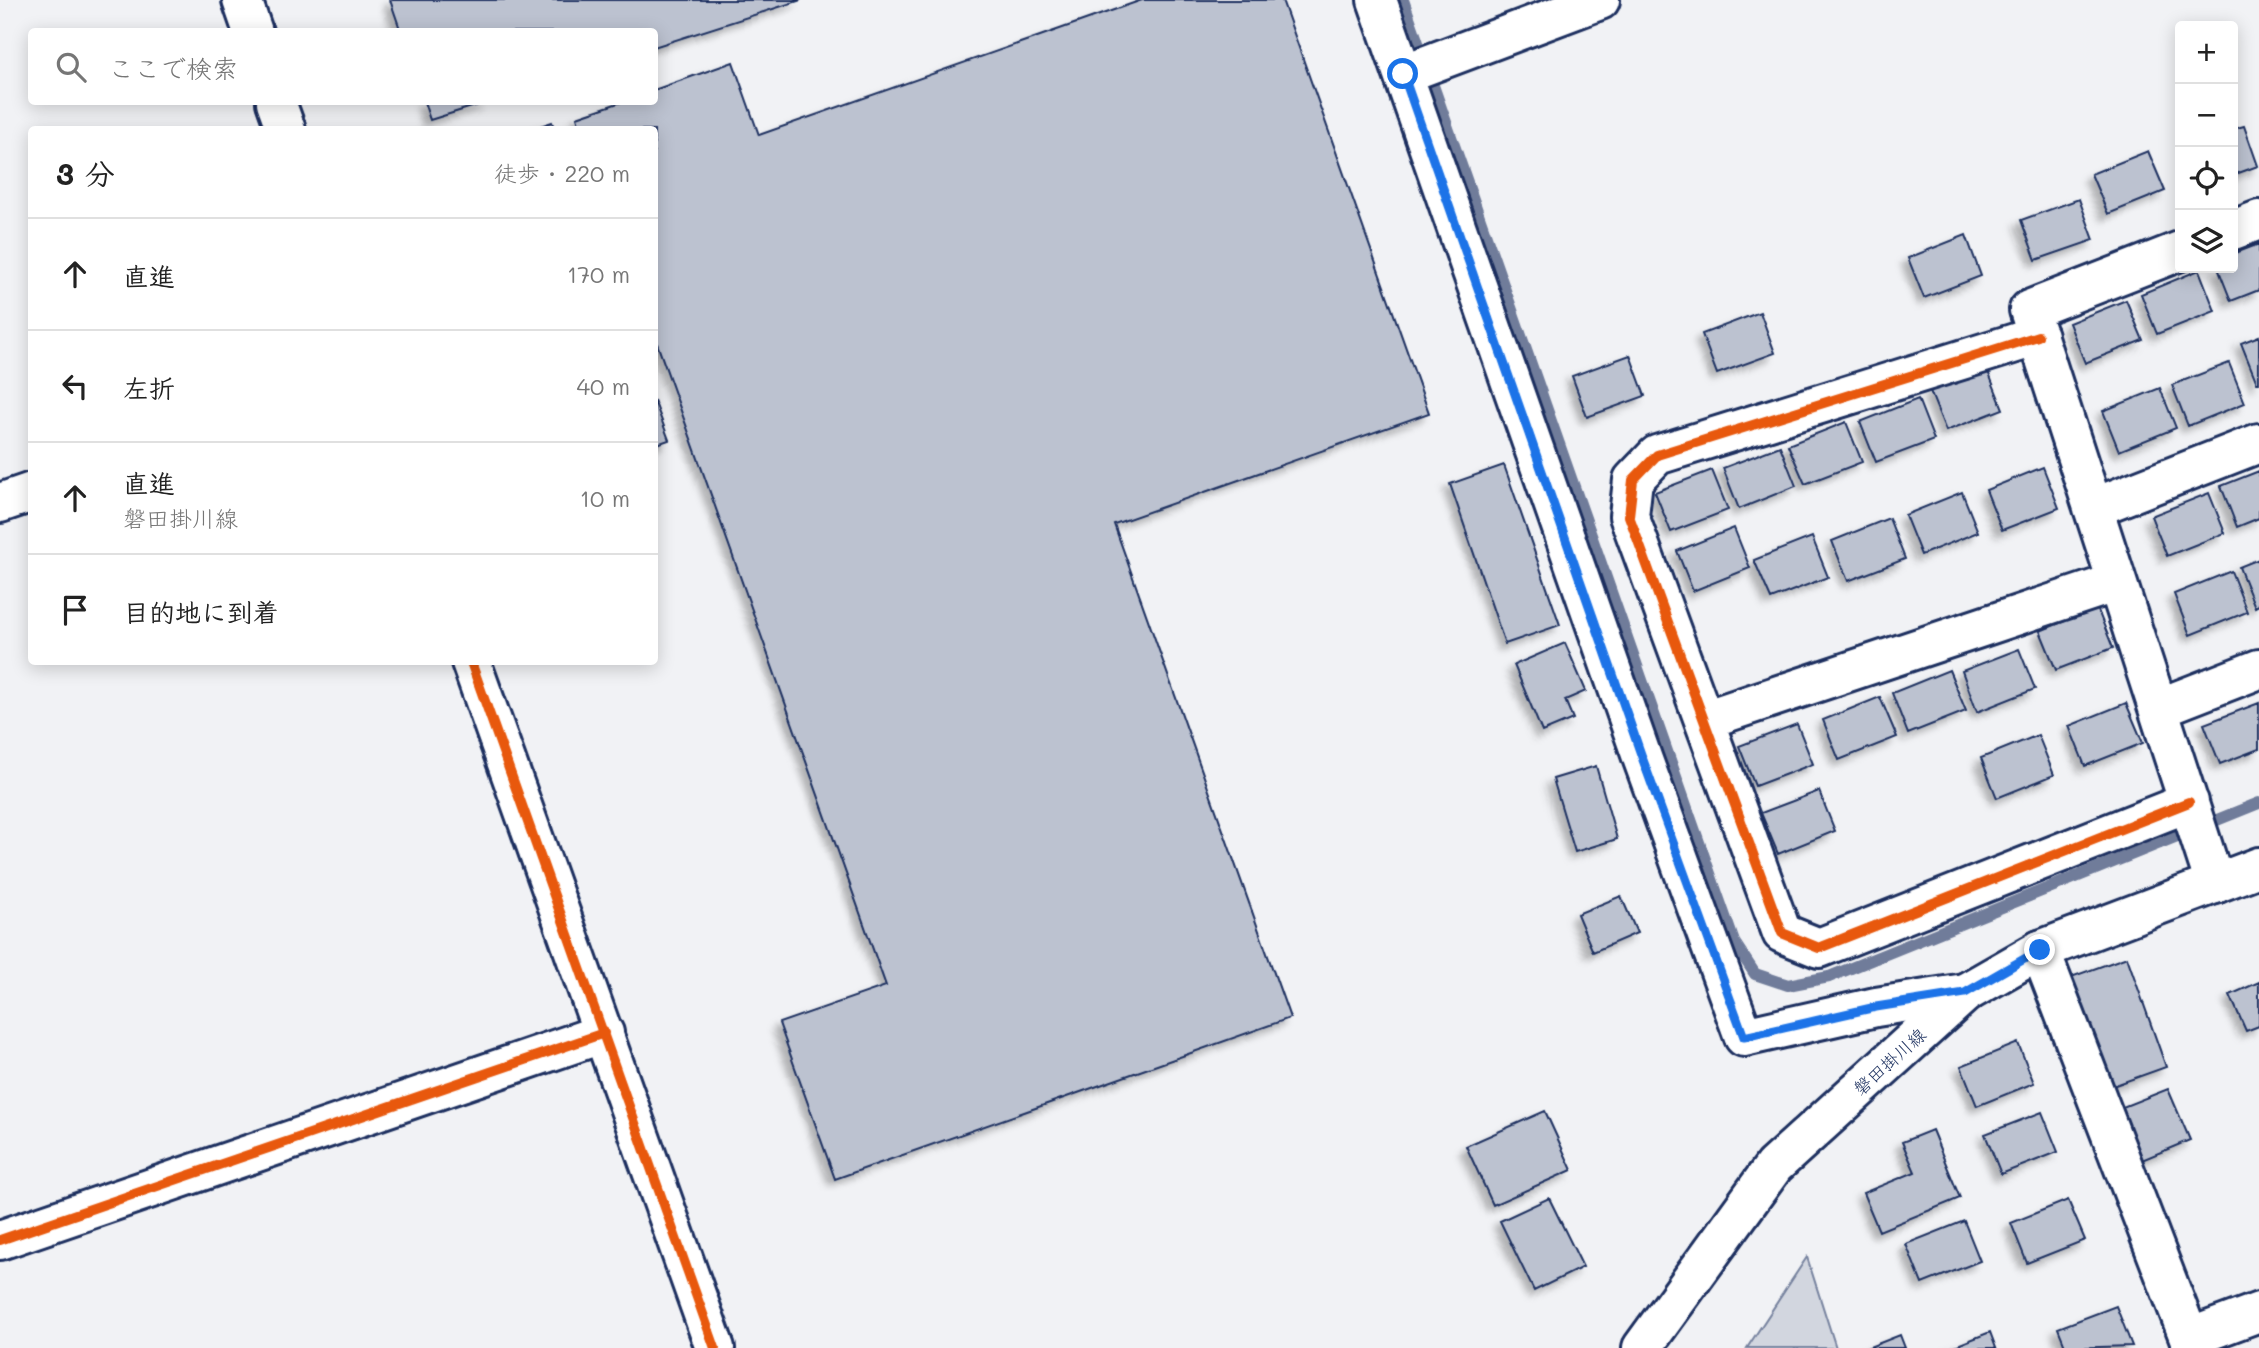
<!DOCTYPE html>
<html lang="ja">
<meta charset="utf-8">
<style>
body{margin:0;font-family:Mali,"Klee One",sans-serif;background:#f2f2f2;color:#222}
.controls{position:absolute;right:21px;top:21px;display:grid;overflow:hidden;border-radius:7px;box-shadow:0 4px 18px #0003}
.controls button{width:63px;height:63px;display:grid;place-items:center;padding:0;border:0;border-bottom:2px solid #e0e0e0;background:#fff;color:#222;font:35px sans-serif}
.stop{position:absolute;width:21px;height:21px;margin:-16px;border:5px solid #1a73e8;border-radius:50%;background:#fff}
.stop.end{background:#1a73e8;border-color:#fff;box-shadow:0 2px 7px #0008}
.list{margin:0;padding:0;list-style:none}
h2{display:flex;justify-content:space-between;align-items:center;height:91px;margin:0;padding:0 28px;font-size:30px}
h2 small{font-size:23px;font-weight:400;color:#767676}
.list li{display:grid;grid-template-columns:46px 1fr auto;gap:21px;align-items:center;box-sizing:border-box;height:112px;padding:0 28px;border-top:2px solid #e0e0e0}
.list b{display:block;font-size:26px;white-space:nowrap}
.list p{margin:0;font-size:23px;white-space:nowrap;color:#767676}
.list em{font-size:23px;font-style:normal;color:#767676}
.icon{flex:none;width:38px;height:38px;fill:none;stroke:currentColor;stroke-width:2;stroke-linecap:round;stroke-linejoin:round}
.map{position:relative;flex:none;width:2259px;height:1348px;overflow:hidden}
.search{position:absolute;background:#fff;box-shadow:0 4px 18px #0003;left:28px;top:28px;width:630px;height:77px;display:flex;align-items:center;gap:18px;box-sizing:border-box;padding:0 24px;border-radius:7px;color:#767676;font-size:26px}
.panel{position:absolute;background:#fff;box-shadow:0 4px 18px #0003;left:28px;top:126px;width:630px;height:539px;border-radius:7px}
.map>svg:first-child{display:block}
.grass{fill:#d2d6df;stroke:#76829e;stroke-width:2}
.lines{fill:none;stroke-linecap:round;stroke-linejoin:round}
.stream{stroke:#707c9a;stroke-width:12}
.building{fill:#bcc2d0;stroke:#1b2f5e;stroke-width:2;filter:url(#shadow)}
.street-casing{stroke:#1b2f5e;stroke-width:44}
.secondary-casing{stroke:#1b2f5e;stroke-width:44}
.street{stroke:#fff;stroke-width:38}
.secondary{stroke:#fff;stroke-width:38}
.cycleway-casing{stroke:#fff;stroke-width:15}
.cycleway{stroke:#e8590c;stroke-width:10}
.route{stroke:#1a73e8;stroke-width:9}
.labels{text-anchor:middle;stroke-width:7;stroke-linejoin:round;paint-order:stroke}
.street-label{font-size:18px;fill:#1b2f5e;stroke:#fff}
</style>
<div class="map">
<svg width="2259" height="1348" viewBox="0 0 2259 1348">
<defs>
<filter id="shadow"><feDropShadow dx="-6" dy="6" stdDeviation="3.5" flood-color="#0004"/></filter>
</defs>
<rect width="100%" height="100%" fill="#f1f2f5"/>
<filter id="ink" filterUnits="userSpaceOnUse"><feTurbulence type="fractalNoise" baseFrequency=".0143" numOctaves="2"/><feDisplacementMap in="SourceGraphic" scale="14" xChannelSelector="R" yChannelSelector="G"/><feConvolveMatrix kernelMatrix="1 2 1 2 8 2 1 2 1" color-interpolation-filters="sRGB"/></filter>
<g filter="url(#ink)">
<path class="grass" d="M1807,1257L1836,1348H1747Z"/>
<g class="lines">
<path class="stream" d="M1403,0L1734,942L1755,974L1788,985L1829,977L2259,803"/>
</g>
<path class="building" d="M390,0H801L654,47V32H401Z
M1142,0H1282L1429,413L1114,524L1290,1018L835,1179L779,1023L886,986L654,335V130H581L577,117L621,102H654V90L733,62L759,135Z
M424,102H488L430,120Z
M552,122L555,130H528Z
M2244,126L2258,166L2233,175V129Z
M2148,151L2165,191L2108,214L2091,174Z
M2079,199L2094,240L2036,260L2021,220Z
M1966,235L1981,276L1924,298L1908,258Z
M2259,244V290L2231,301L2218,268H2233V254Z
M2199,270L2215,311L2157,334L2141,294Z
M2126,300L2143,340L2085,363L2069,323Z
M1760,312L1775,353L1717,374L1702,334Z
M2259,336V383H2257L2241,343Z
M1630,355L1645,396L1587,417L1572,376Z
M2229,363L2245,403L2188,426L2172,385Z
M1987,369L2003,409L1946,431L1930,391Z
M2160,388L2176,428L2119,451L2103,411Z
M1918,399L1934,440L1876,462L1860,422Z
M654,400L669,440L654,445Z
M1846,422L1862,462L1805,484L1788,445Z
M1780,446L1796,486L1739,509L1723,468Z
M1504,465L1560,625L1505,644L1450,484Z
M2043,467L2059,508L2002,530L1986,490Z
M1712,470L1728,510L1671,532L1655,492Z
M2259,471V518L2237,527L2221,486Z
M1962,492L1978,532L1921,555L1905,515Z
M2209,493L2225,533L2167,556L2151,516Z
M1889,518L1905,559L1848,581L1832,541Z
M1734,528L1750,568L1693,591L1677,551Z
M1812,537L1828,577L1771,599L1754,560Z
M2259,559V605L2255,607L2239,567Z
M2231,571L2247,612L2190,635L2174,594Z
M2097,608L2113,648L2056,670L2040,631Z
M1565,643L1586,691L1565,700L1573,719L1542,732L1514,665Z
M2019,649L2035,689L1977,712L1962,671Z
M1949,670L1966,711L1908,734L1892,693Z
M1880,697L1897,737L1839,760L1823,720Z
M2126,703L2143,743L2085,766L2069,726Z
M2259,703V749L2220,764L2204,724Z
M1797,724L1813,764L1755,786L1739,746Z
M2038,735L2054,775L1997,798L1981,758Z
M1596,766L1617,839L1575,852L1553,779Z
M1819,791L1835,831L1778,854L1761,813Z
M1621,896L1637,933L1593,952L1577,914Z
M2127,957L2166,1067L2110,1087L2071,977Z
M2259,982V1026L2246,1031L2230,995Z
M2018,1043L2034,1083L1977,1106L1961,1066Z
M2168,1089L2190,1140L2142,1160L2120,1108Z
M1545,1111L1572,1170L1493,1205L1466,1146Z
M2042,1112L2058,1152L2001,1174L1985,1134Z
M1932,1130L1960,1198L1879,1231L1863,1193L1915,1172L1902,1142Z
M1549,1198L1583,1267L1534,1291L1500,1221Z
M2068,1200L2085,1240L2027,1263L2011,1223Z
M1964,1221L1980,1261L1922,1284L1906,1244Z
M2116,1306L2132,1346L2066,1348L2058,1328Z
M1990,1332L1996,1348H1950Z
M1900,1335L1905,1348H1867Z"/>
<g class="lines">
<g class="street-casing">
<path id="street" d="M1377,0L1643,760L1744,1037L1876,1007L1965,993
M1403,74L1600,0
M2233,230L2259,220
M2180,251L2029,310L2215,884
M2038,336L1657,455L1633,480L1629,516L1782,933L1819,948L2189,802
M0,503L32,492
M2093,508L2259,443
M2159,708L2259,669
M1704,720L2117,582
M2040,950L2193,1348
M0,1240L604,1033
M2189,1338L2259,1312"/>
</g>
<g class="secondary-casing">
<path id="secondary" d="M242,0L253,32
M276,102L286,130
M471,662L715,1348
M1642,1348L1774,1166L1965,993L2040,950L2259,867"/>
</g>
<use href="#street" class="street"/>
<use href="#secondary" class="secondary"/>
<g class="cycleway-casing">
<path id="cycleway" d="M2038,336L1657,455L1633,480L1629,516L1782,933L1819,948L2189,802
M471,662L715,1348
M0,1240L604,1033"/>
</g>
<use href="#cycleway" class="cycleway"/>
</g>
</g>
<g class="lines" filter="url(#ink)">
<path class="route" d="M1403,74L1643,760L1744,1037L1876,1007L1965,993L2040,950"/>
</g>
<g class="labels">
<g class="street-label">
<text transform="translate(1890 1062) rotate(-42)" y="6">磐田掛川線</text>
</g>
</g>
</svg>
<div class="controls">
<button>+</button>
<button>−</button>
<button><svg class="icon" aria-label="locate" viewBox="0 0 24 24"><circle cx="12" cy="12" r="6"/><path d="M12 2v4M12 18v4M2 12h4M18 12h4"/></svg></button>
<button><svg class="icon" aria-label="layers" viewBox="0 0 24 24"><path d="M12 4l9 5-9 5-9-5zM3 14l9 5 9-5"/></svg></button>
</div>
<div class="stop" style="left:1403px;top:74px"></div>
<div class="stop end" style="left:2040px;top:950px"></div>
<div class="search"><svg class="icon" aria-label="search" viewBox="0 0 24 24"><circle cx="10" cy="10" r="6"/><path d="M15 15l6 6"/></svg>ここで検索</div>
<section class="panel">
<h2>3 分<small>徒歩 · 220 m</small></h2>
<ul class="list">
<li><svg class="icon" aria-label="ahead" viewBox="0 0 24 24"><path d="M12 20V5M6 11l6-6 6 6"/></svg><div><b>直進</b></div><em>170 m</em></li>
<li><svg class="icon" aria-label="left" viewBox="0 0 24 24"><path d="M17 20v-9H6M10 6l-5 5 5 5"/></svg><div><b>左折</b></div><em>40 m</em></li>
<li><svg class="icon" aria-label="ahead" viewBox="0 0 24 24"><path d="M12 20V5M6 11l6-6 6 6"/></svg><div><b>直進</b><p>磐田掛川線</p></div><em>10 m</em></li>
<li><svg class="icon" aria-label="arrive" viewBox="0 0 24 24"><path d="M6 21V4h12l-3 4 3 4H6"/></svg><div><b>目的地に到着</b></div></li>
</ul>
</section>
</div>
